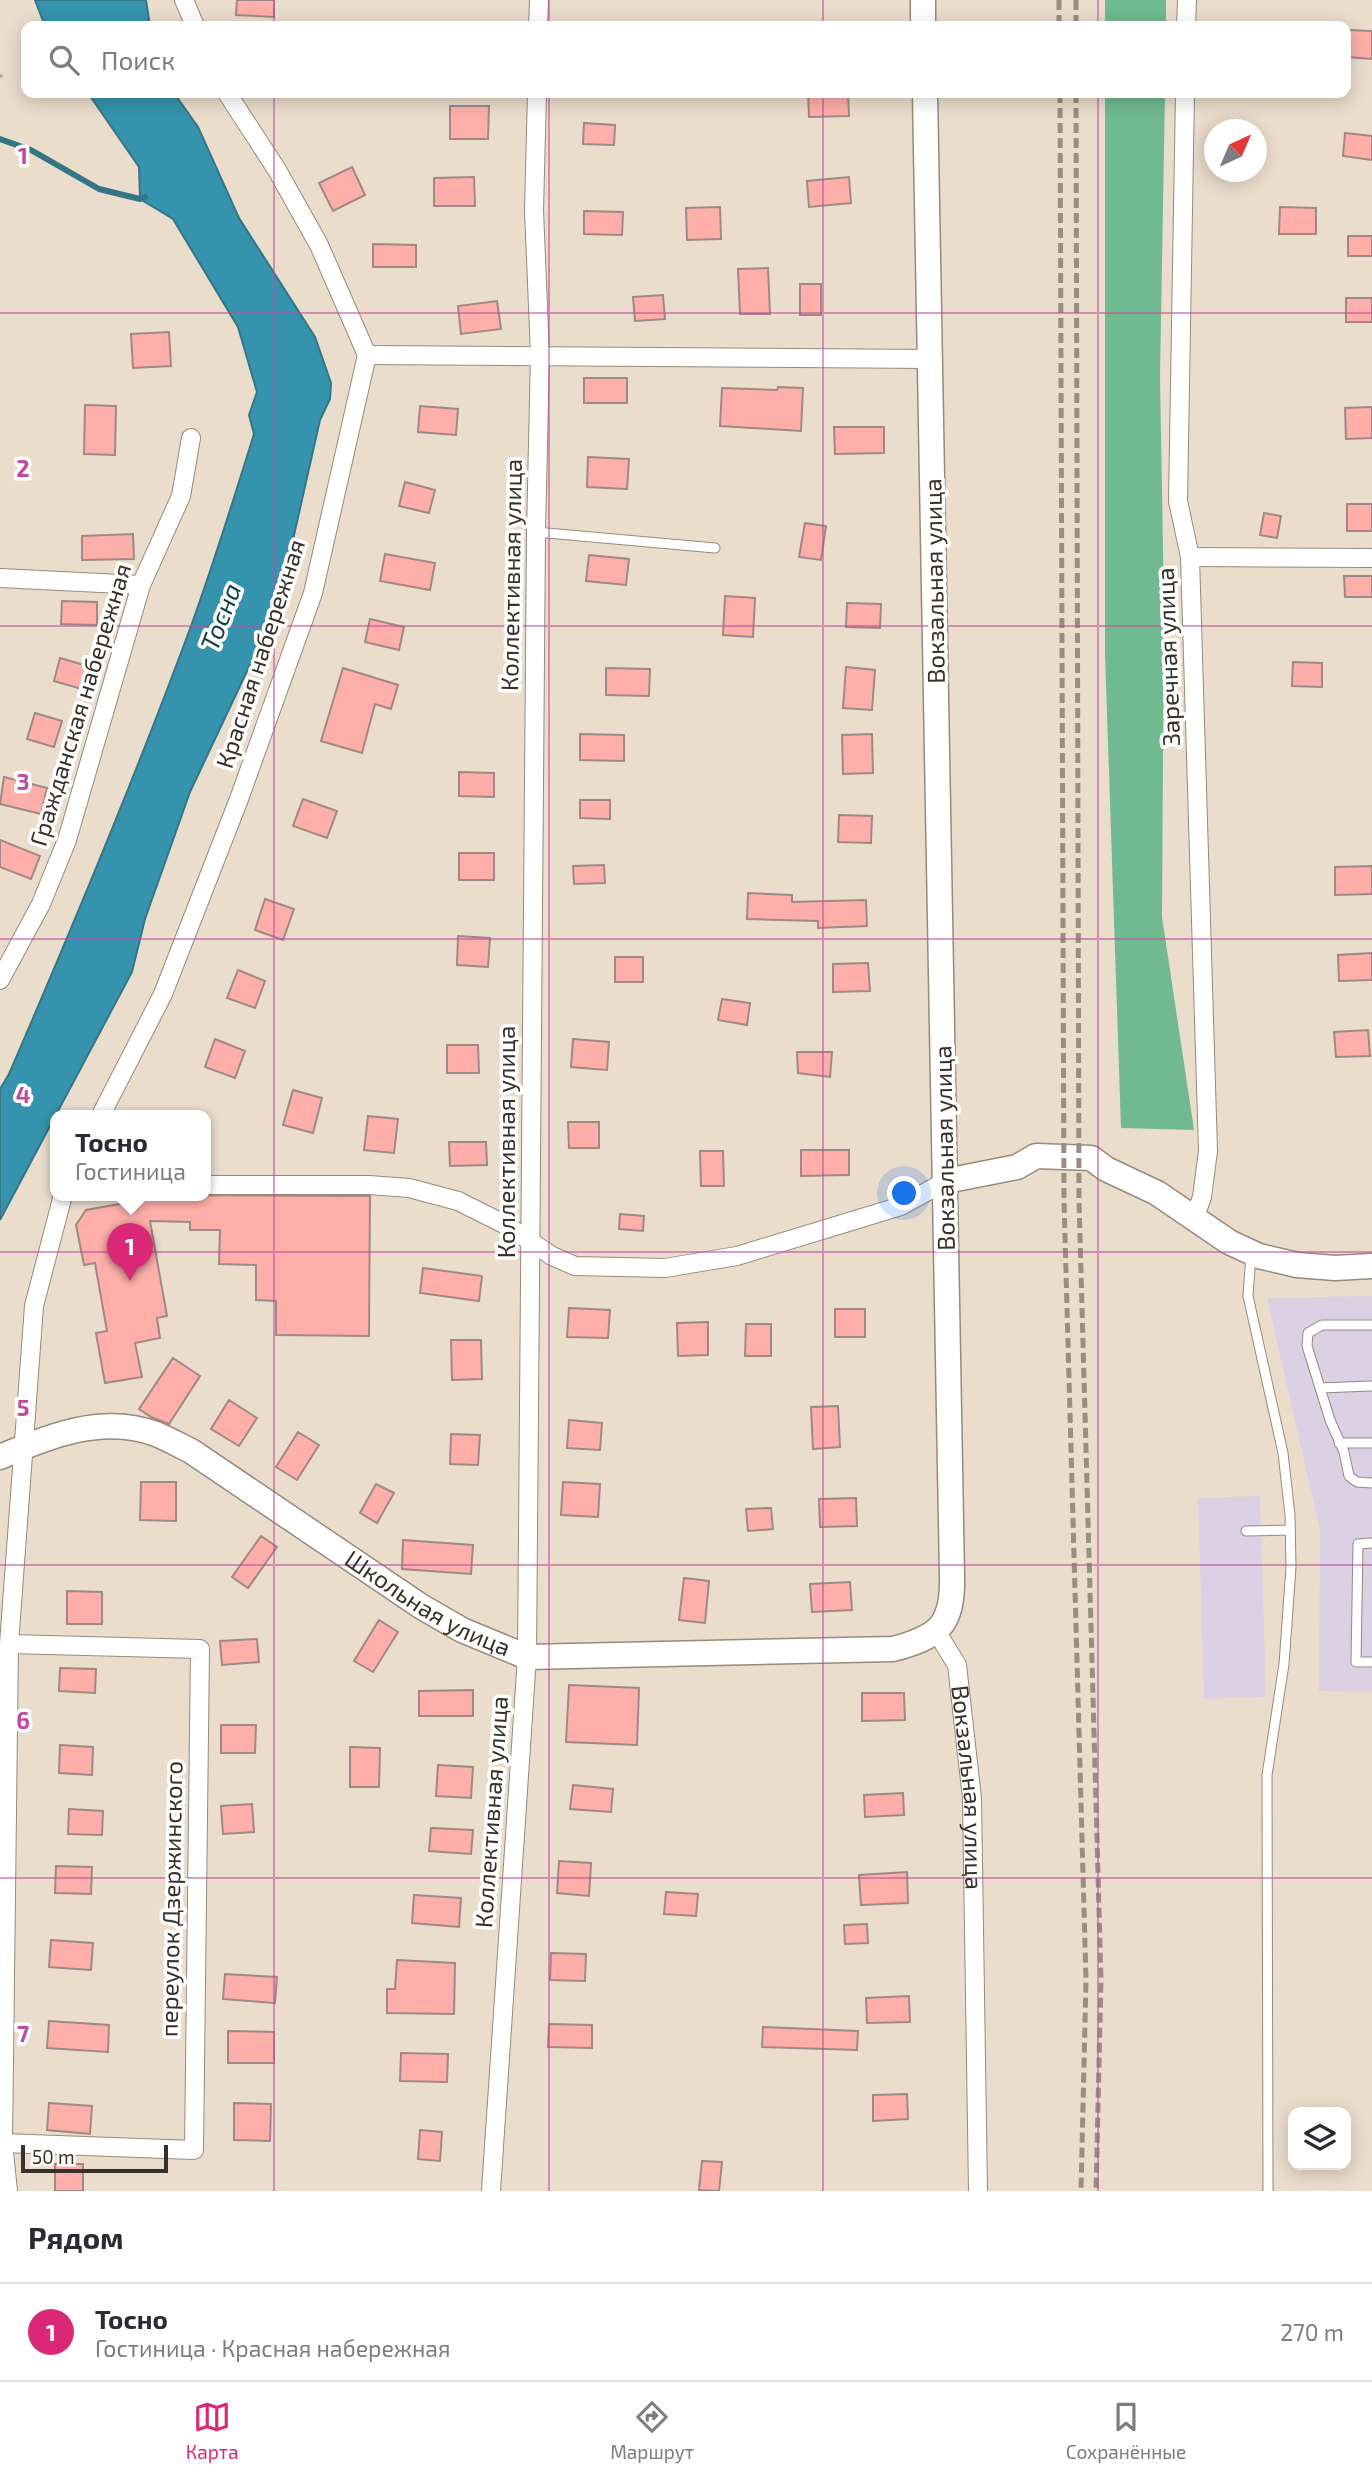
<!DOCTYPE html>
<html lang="ru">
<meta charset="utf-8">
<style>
body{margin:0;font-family:"Exo 2",sans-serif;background:#f2f2f3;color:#2b2b33}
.controls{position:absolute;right:21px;bottom:21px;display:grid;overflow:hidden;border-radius:14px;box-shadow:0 4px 18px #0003}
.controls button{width:63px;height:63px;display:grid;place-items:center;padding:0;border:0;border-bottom:2px solid #e1e1e2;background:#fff;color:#2b2b33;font:35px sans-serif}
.compass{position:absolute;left:1204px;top:119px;width:63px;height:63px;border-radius:50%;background:#fff;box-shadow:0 4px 18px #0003;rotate:44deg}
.scale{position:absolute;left:21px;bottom:18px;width:147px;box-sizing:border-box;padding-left:7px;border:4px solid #36312a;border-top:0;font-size:19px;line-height:24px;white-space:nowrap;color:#36312a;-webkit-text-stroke:5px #fff;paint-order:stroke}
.you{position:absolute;left:905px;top:1194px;width:24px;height:24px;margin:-18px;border:5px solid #fff;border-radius:50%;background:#1a73e8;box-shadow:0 0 0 10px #1a73e833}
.badge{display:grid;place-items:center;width:46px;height:46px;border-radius:50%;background:#db2777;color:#fff;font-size:23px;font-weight:700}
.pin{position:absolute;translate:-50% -58px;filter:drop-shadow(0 2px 4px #0008)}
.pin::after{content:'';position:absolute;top:37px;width:24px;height:21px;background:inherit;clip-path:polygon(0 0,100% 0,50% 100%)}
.popup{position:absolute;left:50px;top:1110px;width:161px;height:91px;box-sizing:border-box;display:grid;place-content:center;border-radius:14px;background:#fff;filter:drop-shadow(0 2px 5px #0005);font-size:23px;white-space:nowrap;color:#7c7c81}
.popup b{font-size:26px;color:#2b2b33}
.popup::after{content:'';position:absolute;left:50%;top:100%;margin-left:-14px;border:14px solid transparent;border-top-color:#fff}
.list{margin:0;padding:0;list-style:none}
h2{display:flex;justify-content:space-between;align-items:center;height:91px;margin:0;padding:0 28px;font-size:30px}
h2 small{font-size:23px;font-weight:400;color:#7c7c81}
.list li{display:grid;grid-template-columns:46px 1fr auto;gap:21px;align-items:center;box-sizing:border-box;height:98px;padding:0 28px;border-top:2px solid #e1e1e2}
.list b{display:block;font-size:26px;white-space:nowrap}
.list p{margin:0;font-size:23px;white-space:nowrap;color:#7c7c81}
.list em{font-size:23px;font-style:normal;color:#7c7c81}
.icon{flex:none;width:38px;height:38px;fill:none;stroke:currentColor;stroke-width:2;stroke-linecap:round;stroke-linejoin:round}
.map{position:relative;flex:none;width:1372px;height:2191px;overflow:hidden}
.search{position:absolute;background:#fff;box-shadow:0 4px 18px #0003;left:21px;right:21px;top:21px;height:77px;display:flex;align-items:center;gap:18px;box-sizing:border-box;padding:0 24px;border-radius:14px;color:#7c7c81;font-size:26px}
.sheet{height:189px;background:#fff}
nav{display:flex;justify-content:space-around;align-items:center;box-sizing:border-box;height:98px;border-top:2px solid #e1e1e2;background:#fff;font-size:19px;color:#7c7c81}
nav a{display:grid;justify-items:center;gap:4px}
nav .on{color:#db2777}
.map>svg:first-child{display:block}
.industrial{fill:#dcd0e4}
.forest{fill:#71b991}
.water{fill:#3593ad;stroke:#357686;stroke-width:2}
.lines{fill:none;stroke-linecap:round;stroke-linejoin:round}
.stream{stroke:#357686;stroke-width:6}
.building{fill:#ffafaa;stroke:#9f8886;stroke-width:2}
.lane-casing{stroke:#978a7a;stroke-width:11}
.street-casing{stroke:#978a7a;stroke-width:20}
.secondary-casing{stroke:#978a7a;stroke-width:27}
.path{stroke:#b0a597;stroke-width:3.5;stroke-dasharray:5 5;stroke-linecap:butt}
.lane{stroke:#fff;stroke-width:9}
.street{stroke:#fff;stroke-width:18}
.secondary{stroke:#fff;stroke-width:24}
.rail{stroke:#988e82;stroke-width:5;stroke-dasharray:10 5;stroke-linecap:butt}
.grid{fill:none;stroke:#c04aa1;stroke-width:2;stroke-opacity:0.55}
.labels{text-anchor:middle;stroke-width:7;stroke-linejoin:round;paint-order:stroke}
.street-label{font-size:24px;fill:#36312a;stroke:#fff}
.water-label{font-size:26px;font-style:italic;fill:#143d49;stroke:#fff}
.grid-label{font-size:23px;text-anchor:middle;font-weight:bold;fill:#c04aa1;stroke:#fff;stroke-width:7;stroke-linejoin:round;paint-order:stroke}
</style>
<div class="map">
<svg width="1372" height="2191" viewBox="0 0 1372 2191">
<rect width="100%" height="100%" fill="#ebddcc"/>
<path class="industrial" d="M1372,1296V1692L1319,1691L1320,1530L1267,1298Z
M1260,1496L1266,1697L1204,1699L1198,1498Z"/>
<path class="forest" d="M1105,0H1166V26H1105Z
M1105,93H1165L1160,377L1164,603L1162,917L1194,1130L1121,1128L1105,654Z"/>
<path class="water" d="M35,0H146L150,26H45Z
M84,93H174L198,127L239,218L315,337L331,383L330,399L320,420L292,544L257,650L190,792L145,919L132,972L0,1220V1089L9,1074C73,926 135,778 191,626C214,563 234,498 254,434L249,415L257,392L238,327L173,219L140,199L139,167L90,96Z"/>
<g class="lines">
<path class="stream" d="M0,139L31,150L99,189L140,199L145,197"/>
</g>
<path class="building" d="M237,0H274V17L236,15Z
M1349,30L1372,31V59L1347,57Z
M808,93H848L849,116L809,117Z
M450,106H489L488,139H450Z
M584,123L615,125L614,145L583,144Z
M1345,133L1372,136V160L1343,156Z
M352,167L365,195L333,211L319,183Z
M474,177L475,206H434V178Z
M849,177L851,203L809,207L807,181Z
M720,207L721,239L687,240L686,208Z
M1280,207L1316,208V234H1279Z
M584,211L623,212L622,235L584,234Z
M1348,236H1372V256H1348Z
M373,244L416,245V267H373Z
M768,268L770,314H740L738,269Z
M800,284H821V315H800Z
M663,295L665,319L635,321L633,297Z
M1346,298H1372V322H1346Z
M497,301L501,329L461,334L458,306Z
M169,332L171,366L133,368L131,334Z
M584,378H627V403H584Z
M778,387L803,388L801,431L720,426L722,388L777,390Z
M85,405L116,406L115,455L84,454Z
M420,406L458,409L456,435L418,432Z
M1372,407V438L1346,439L1345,408Z
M834,427H884V453L835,454Z
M588,457L629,459L627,489L587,487Z
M405,482L435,490L429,513L399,506Z
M1347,504H1372V531H1347Z
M1264,513L1281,516L1277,538L1260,535Z
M805,523L826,526L821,560L799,557Z
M133,534L134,559L82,560V536Z
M385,554L435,563L430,590L380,581Z
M589,555L629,559L626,585L586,581Z
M1344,576H1372V597H1345Z
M725,596L755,598L753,637L723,635Z
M62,601L97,602V625L61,624Z
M847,603L881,604L880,628L846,627Z
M370,619L404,627L399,650L365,642Z
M60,658L91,667L85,690L54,681Z
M1293,662L1322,663V687L1292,686Z
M846,667L875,670L872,710L843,708Z
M343,668L398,685L391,709L375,704L362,753L321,741Z
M606,668L650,669L649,696L606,695Z
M35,713L62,721L54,747L27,739Z
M580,734L624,735V761L580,760Z
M872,734L873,773L843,774L842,735Z
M459,772L494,773V797L459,796Z
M4,777L47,788L41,814L0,804Z
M303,799L337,811L327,838L293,826Z
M580,800H610V819L580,818Z
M839,815L872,816L871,843L838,842Z
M0,840L40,856L31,879L0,867Z
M459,853H494V880H459Z
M604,865L605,883L574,884L573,866Z
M1372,866V894L1335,895V867Z
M748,893L792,895V902L866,900L867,926L818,928V921L747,919Z
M265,899L294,909L283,940L255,930Z
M458,936L490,938L488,967L457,965Z
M1372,953V980L1339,981L1338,955Z
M615,957H643V982H615Z
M868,963L870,991L833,992V964Z
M238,970L265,981L255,1008L227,998Z
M722,999L750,1003L747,1025L718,1020Z
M1368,1030L1370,1056L1336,1057L1334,1032Z
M215,1039L245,1051L235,1078L205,1067Z
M573,1039L609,1042L607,1070L571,1067Z
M447,1045H478L479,1073H447Z
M797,1052H832L830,1077L798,1073Z
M293,1090L322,1098L313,1133L283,1125Z
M368,1116L398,1119L394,1153L364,1150Z
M568,1122H599V1148H569Z
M449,1142H486L487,1165L450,1166Z
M801,1150H849V1175L801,1176Z
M700,1151H723L724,1186H701Z
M137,1195L370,1196L369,1336L276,1335V1301L256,1300V1265L219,1264L220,1230H190V1222L150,1221L167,1316L157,1318L160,1338L135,1343L142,1377L105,1383L96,1333L107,1331L95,1263L84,1265L76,1225L86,1210L137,1201Z
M620,1214L644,1216L643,1231L619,1229Z
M423,1268L482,1276L479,1301L420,1293Z
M569,1308L610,1310L608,1338L567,1337Z
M835,1309H865V1337H835Z
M708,1322V1355L678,1356L677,1323Z
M746,1324H771V1356H745Z
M451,1340H481L482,1379L452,1380Z
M173,1358L200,1376L169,1424L151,1417L139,1409Z
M229,1400L257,1418L239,1446L211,1429Z
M838,1406L840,1447L813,1449L811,1407Z
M569,1420L602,1423L600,1450L567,1448Z
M298,1432L319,1445L297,1480L276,1467Z
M451,1434L480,1435L478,1465L450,1464Z
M141,1482H176V1521L140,1520Z
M563,1482L600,1484L598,1517L561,1515Z
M376,1484L394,1493L377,1523L360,1513Z
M856,1498L857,1526L820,1527L819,1499Z
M771,1508L773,1529L748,1531L746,1509Z
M261,1536L277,1547L248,1588L232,1577Z
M403,1540L473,1545L471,1574L402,1569Z
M684,1578L709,1581L705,1623L679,1620Z
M850,1582L852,1610L812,1612L810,1584Z
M67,1591L102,1592V1624H67Z
M379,1620L398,1632L373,1672L354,1661Z
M257,1639L259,1662L222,1665L220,1641Z
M60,1668L96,1669L95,1693L59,1691Z
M569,1685L639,1688L637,1745L566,1742Z
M473,1690V1716H419V1691Z
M862,1693H904L905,1720L862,1721Z
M221,1725H256L255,1753H221Z
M60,1745L93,1747L92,1775L59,1773Z
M350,1747L380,1748L379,1787H350Z
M438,1765L473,1767L471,1798L436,1796Z
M573,1785L613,1789L611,1812L570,1809Z
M903,1793L904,1815L865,1817L864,1795Z
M252,1804L254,1832L223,1834L221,1806Z
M69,1809L103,1811L102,1835L68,1834Z
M431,1828L473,1830L471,1854L429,1851Z
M559,1861L591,1863L589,1896L557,1893Z
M56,1866L92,1867L91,1894L55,1893Z
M907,1872L908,1903L861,1905L859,1875Z
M666,1892L698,1894L696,1916L664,1914Z
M414,1895L461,1898L459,1927L412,1923Z
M867,1924L868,1943L845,1944L844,1925Z
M51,1940L93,1943L91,1970L49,1967Z
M551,1953L586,1954L585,1981L550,1980Z
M397,1960L455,1963L454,2014L387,2013V1989H395Z
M225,1974L277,1977L275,2003L223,1999Z
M909,1996L910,2022L867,2023L866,1998Z
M49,2021L109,2025L108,2052L47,2048Z
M549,2024L592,2025V2048L548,2047Z
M763,2027L858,2031L857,2050L762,2047Z
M228,2031L274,2032V2063H228Z
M401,2053L448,2054L447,2082L400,2081Z
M907,2094L908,2119L873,2121V2095Z
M49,2103L92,2106L90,2134L47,2130Z
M234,2103L271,2104L270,2141L234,2140Z
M420,2130L442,2132L440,2161L418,2159Z
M702,2161L722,2162L719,2191L699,2190Z
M55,2164H83V2191H55Z"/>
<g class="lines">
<g class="lane-casing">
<path id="lane" d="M536,532L715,548
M1251,1254L1248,1296L1283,1453L1290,1515L1291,1567L1284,1664L1267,1775L1268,2191
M1372,1325H1322L1308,1333L1307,1346L1330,1420L1344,1452L1349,1476L1357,1482L1372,1483
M1320,1388L1372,1386
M1339,1443H1372
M1246,1531L1290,1530
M1372,1543L1358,1544L1356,1662H1372"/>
</g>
<g class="street-casing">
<g id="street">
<path d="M184,0L195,26"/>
<path d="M538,26L539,0"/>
<path d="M1186,26L1187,0"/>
<path d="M1185,93L1178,501L1190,557L1208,1151L1202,1197L1194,1219"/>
<path d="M367,355L931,359"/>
<path d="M1190,557L1372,558"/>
<path d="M0,578L141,585"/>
<path d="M0,980L41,904L67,840L141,585L181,496L191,438"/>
<path d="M101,1115L163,994L239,799L313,593L367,355L319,245L277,170L227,93"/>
<path d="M205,1185H369L409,1188L458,1201L506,1225L552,1256L575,1266L665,1268L737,1256L901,1206L946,1181"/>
<path id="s1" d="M936,1631L957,1665L972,1798L978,2191"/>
<path d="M3,2143L194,2150L200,1649L9,1644"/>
<path d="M8,2191L3,2143L9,1644L34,1306L63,1195"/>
<path d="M491,2191L527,1657L536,532L540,355L534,210L537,93"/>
</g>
</g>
<g class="secondary-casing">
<g id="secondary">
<path d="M923,0V26"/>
<path d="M946,1181L1017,1167L1036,1156L1091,1158L1106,1169L1157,1193L1229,1242L1259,1256L1297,1265L1335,1268L1372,1266"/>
<path id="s2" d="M0,1457C49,1436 103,1414 156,1434C168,1439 179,1445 191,1451L422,1607L462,1630L527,1657L893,1649C938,1637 953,1626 952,1577L925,93"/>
</g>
</g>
<path class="path" d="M0,75L2,77"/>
<use href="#lane" class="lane"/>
<use href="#street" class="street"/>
<use href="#secondary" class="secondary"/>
<path class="rail" d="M1059,0V26
M1076,0V26
M1060,93L1064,1201L1086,1980L1081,2191
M1076,93L1079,1201L1101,1980L1096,2191"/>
</g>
<path class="grid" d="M274,0V26M549,0V26M823,0V26M1098,0V26M274,93V2191M549,93V2191M823,93V2191M1098,93V2191M0,313H1372M0,626H1372M0,939H1372M0,1252H1372M0,1565H1372M0,1878H1372"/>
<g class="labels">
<g class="street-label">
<text transform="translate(512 575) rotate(-89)" y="8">Коллективная улица</text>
<text transform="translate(935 581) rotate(-91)" y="8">Вокзальная улица</text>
<text transform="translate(261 654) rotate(-72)" y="8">Красная набережная</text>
<text transform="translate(1169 657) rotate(-92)" y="8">Заречная улица</text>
<text transform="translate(81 705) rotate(-73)" y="8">Гражданская набережная</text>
<text transform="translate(507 1142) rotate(-90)" y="8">Коллективная улица</text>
<text transform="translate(945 1148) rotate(-91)" y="8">Вокзальная улица</text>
<text dy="8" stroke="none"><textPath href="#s2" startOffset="483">Школьная улица</textPath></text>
<text dy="8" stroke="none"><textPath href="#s1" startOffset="163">Вокзальная улица</textPath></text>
<text transform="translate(492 1812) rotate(-86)" y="8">Коллективная улица</text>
<text transform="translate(172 1899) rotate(-89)" y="8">переулок Дзержинского</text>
</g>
<g class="water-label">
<text transform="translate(221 617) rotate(-69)" y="9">Тосна</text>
</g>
</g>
<g class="grid-label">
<text x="23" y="164">1</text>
<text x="23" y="477">2</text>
<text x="23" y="790">3</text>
<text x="23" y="1103">4</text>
<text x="23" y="1416">5</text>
<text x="23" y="1729">6</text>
<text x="23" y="2042">7</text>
</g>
</svg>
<div class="controls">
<button><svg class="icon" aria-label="layers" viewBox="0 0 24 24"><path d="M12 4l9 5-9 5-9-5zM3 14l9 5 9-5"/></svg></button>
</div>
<svg class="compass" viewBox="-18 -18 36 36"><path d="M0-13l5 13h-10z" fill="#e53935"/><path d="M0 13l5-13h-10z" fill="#7c7c81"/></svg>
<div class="scale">50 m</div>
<div class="you"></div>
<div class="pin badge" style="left:130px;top:1281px">1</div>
<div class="popup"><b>Тосно</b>Гостиница</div>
<div class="search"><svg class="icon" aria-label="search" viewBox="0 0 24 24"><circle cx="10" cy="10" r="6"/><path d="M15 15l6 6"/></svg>Поиск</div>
</div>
<section class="sheet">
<h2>Рядом<small></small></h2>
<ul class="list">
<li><span class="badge">1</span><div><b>Тосно</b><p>Гостиница · Красная набережная</p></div><em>270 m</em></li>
</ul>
</section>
<nav>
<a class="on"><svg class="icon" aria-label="map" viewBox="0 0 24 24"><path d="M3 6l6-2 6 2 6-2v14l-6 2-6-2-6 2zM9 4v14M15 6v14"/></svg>Карта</a>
<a><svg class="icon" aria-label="directions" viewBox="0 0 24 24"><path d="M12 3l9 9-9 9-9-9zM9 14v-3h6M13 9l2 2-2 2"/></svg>Маршрут</a>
<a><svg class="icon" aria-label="saved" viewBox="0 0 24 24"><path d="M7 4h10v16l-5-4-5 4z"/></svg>Сохранённые</a>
</nav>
